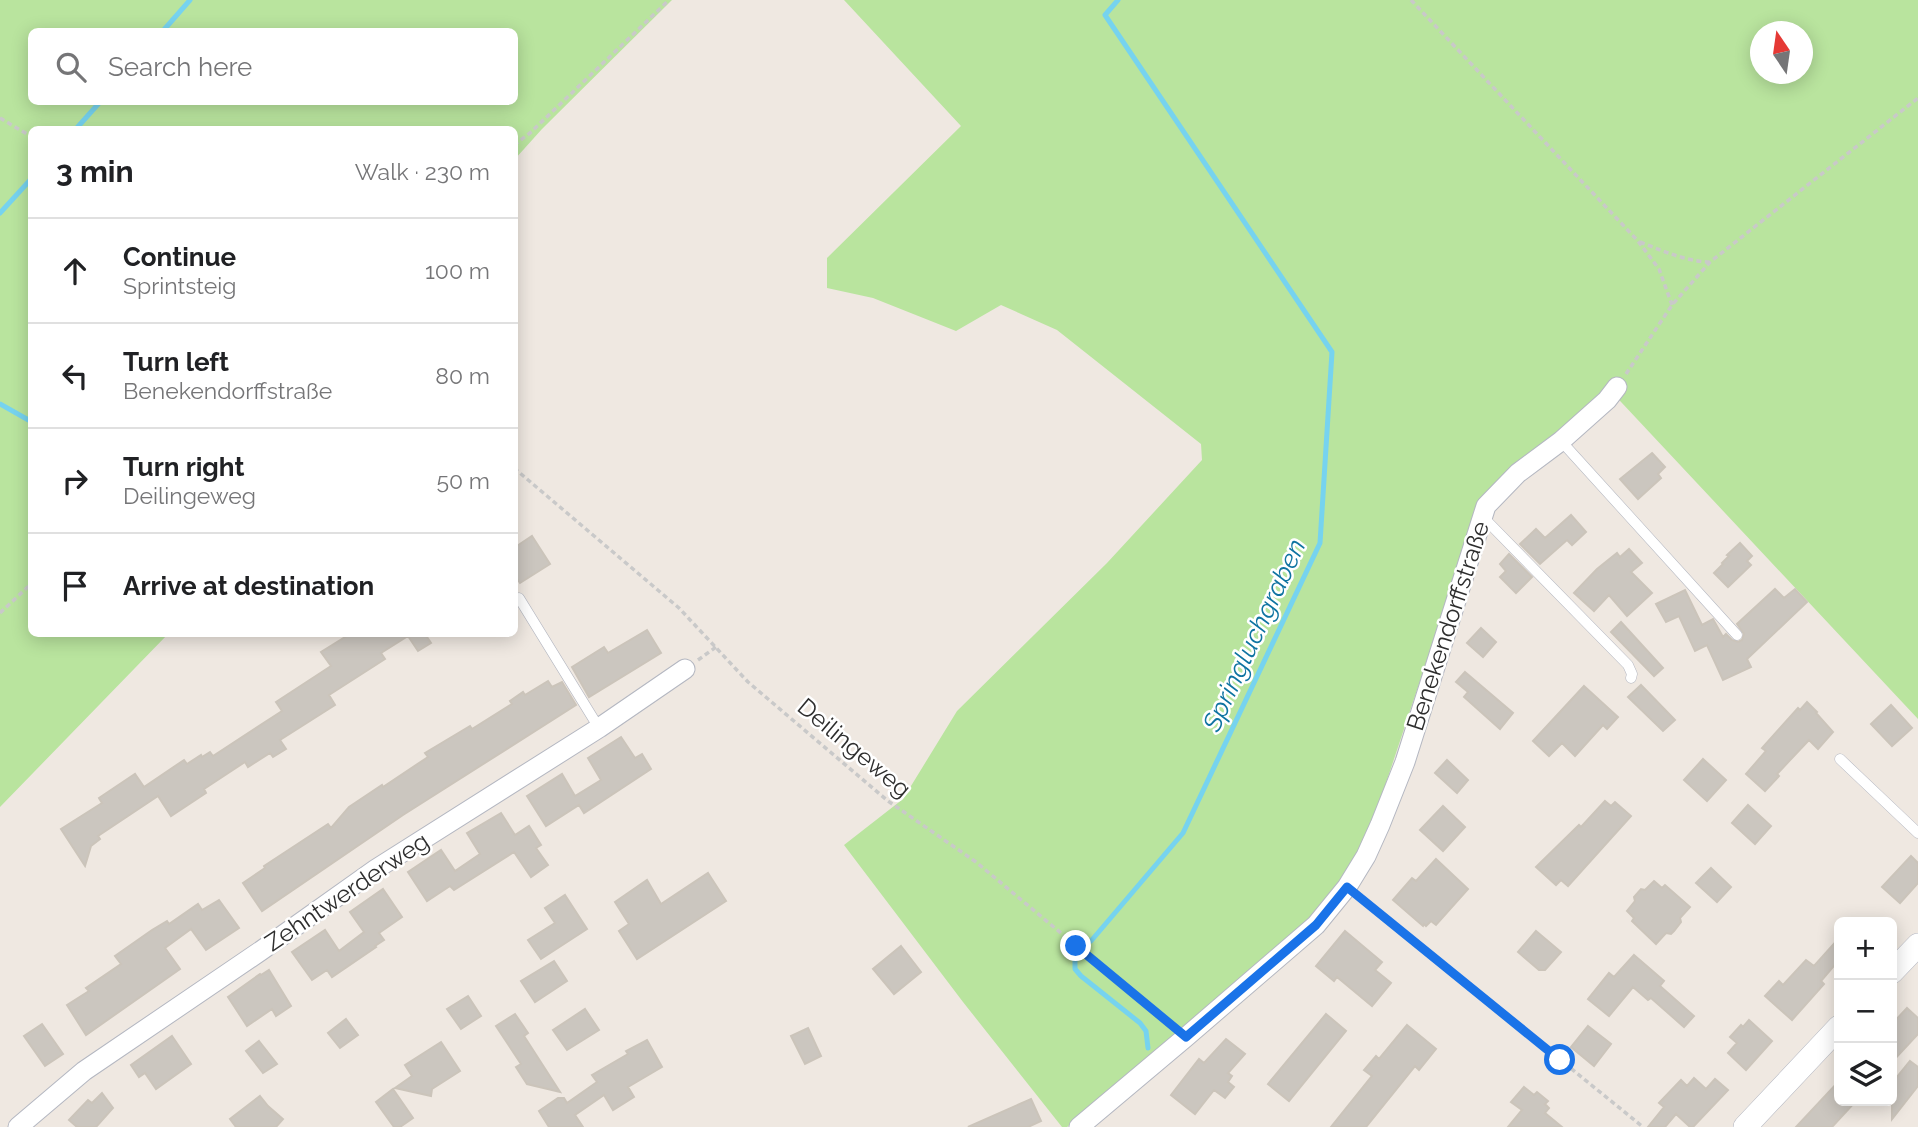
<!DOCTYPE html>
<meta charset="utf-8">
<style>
body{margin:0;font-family:Raleway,sans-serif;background:#f2f2f2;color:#202124}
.controls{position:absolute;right:21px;bottom:21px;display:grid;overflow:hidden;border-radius:10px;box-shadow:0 4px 18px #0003}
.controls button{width:63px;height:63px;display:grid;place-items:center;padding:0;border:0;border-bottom:2px solid #e0e0e0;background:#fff;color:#202124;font:35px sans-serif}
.compass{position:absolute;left:1750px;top:21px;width:63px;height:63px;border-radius:50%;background:#fff;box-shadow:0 4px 18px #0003;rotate:347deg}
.stop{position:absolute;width:21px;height:21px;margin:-16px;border:5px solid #1a73e8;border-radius:50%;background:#fff}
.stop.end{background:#1a73e8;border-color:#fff;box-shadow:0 2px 7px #0008}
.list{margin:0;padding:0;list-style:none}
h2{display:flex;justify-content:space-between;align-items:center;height:91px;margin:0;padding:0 28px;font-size:30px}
h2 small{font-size:23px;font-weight:400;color:#757577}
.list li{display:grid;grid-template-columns:46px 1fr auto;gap:21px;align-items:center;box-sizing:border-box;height:105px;padding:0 28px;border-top:2px solid #e0e0e0}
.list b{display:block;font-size:26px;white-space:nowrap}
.list p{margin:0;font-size:23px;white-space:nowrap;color:#757577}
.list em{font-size:23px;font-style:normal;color:#757577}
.icon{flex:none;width:38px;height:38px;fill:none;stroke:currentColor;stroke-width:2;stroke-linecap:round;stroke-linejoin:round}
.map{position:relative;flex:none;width:1918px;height:1127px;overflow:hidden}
.search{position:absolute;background:#fff;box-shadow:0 4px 18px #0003;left:28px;top:28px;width:490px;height:77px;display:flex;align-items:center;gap:18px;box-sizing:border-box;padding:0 24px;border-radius:10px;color:#757577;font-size:26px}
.panel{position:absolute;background:#fff;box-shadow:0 4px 18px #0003;left:28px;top:126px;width:490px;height:511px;border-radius:10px}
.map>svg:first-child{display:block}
.green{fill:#b9e49e;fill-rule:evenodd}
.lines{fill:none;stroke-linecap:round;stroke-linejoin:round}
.stream{stroke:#76d3ef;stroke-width:5}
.building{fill:#cbc6bf;stroke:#cbc4ba;stroke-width:2}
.service-casing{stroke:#b4b7c1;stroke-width:11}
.minor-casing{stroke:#b4b7c1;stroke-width:21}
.tertiary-casing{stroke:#b4b7c1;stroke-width:24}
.path{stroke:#c9c9c9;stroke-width:3.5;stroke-dasharray:5 3.5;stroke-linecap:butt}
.service{stroke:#fff;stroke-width:10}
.minor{stroke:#fff;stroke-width:19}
.tertiary{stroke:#fff;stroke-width:23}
.route{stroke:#1a73e8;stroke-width:9}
.labels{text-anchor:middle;stroke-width:5;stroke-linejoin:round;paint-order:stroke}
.street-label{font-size:24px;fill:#2e2e2e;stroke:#fff}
.water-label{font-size:26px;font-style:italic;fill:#0f74a1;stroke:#fff}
</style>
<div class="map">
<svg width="1918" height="1127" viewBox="0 0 1918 1127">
<rect width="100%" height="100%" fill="#efe8e1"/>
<path class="green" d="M0,0H672L542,129L515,159L514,130H32V634H168L0,807ZM32,32H514V102H32Z
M844,0H1918V719L1607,387L1570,425L1511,471L1433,642L1373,822L1344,880L1310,919L1175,1040L1067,1127H1062L963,1002L844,845L903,799L957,711L1107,563L1202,460L1201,444L1057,330L1001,305L956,331L873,298L827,288V258L961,126ZM1760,32H1802V74H1760Z"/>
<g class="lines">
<path class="stream" d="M162,32L190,0
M75,130L100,102
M0,213L32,178
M0,404L32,422
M1091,941L1183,833L1320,543L1332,352L1105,15L1118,0
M1075,960V969L1081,976L1140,1023L1146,1031L1148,1048"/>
</g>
<path class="building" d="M1652,453L1665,467L1658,474L1661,478L1638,499L1620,479Z
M1571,515L1586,532L1572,545L1567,540L1540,564L1520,544L1536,529L1545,538Z
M532,536L550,564L520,583L514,574V548Z
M1740,543L1752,556L1747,561L1751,565L1728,587L1714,573L1723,564L1722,563L1729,556L1727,555Z
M1629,549L1642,563L1631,572L1652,593L1627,616L1609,595L1594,611L1574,593L1597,569L1617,553L1620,557Z
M1509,554L1532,577L1516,593L1500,577L1506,571L1500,564Z
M1775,589L1784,598L1795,589L1807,602L1747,659L1751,667L1723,680L1707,645L1695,651L1679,616L1666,622L1656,604L1685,590L1702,625L1713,619L1723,637L1726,634L1732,640L1738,642L1742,640L1744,634L1737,624Z
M1621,622L1663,668L1654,676L1611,632Z
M1481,628L1496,642L1483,657L1467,643Z
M647,630L661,653L589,697L572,667L604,647L608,653Z
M350,634H425L431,643L418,651L408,636L381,653L385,659L329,695L335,705L280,740L286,749L273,757L270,753L248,767L245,762L204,789L206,793L171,816L158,796L98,836L100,839L91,846L85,866L61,829L102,803L99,798L135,774L144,787L184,760L187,764L201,755L202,757L210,752L213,756L282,711L276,702L331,666L321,652Z
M1465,672L1513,713L1500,729L1464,697L1468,692L1456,682Z
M548,681L552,687L562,682L576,705L403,815L262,911L243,883L265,868L264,866L328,824L331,828L349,807L382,785L383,787L428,757L425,753L470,726L472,729L512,704L510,701L523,692L525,695Z
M1641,685L1675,720L1663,731L1628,697Z
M1584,686L1618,717L1607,729L1603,725L1575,756L1562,743L1549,756L1533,741Z
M1807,702L1817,712L1816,713L1833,732L1818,749L1809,740L1777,774L1779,776L1765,791L1746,774L1766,751L1762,748L1798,708L1800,710Z
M1891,705L1912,728L1892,746L1871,724Z
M621,737L635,758L642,754L651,769L584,813L579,805L546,826L527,796L562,774L575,796L601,780L588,758Z
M1703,759L1726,780L1707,801L1684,780Z
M1447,760L1468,780L1457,793L1435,773Z
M1605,801L1611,806L1615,802L1631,816L1568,886L1561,880L1556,885L1536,867L1579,825L1581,827Z
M1748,805L1771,826L1755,844L1732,823Z
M1443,806L1465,827L1443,851L1420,830Z
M501,813L515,835L529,826L541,845L536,848L548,865L531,877L514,852L454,890L450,886L427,901L408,872L441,850L455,871L480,854L467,833Z
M1911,856L1918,863V883L1900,903L1882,887Z
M1436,859L1468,889L1436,925L1431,921L1426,926L1424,924L1423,926L1393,900L1412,878L1416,881Z
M1711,868L1731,887L1717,902L1696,883Z
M708,873L726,901L637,959L619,931L629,924L615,902L647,880L661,904Z
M1654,881L1662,888L1665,885L1690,907L1680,918L1681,922L1674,931L1671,934L1666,933L1656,944L1632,921L1634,918L1627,911L1635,901L1634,897L1641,889L1645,890Z
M383,889L402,917L379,933L384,940L375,946L376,947L332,977L327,970L312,980L292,952L325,930L339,951L364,932L350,912Z
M565,895L587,929L541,959L528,940L555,923L545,908Z
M219,900L239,928L206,950L191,929L165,948L180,969L86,1035L67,1005L89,991L86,988L121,964L115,956L152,930L167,921L169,924L198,904L202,910Z
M1345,931L1382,962L1375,970L1391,983L1372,1006L1337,977L1334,981L1316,966Z
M1536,931L1561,952L1545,970H1539L1518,952Z
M1839,938V960L1821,981L1824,984L1792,1020L1765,996L1779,981L1783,985L1806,960L1814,966Z
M901,946L921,972L894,994L873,969Z
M1634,955L1664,981L1660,986L1694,1016L1684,1027L1651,998L1648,1000L1633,987L1609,1016L1588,999L1609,973L1614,977Z
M554,961L567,981L535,1002L521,981Z
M269,970L291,1006L276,1016L272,1009L247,1026L228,997L260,974L261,975Z
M468,996L481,1016L461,1029L447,1009Z
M1907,1008L1918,1018V1034L1892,1062V1024Z
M585,1009L599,1030L567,1050L553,1030Z
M515,1014L528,1033L524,1036L560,1092L527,1084L516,1067L521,1064L496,1026Z
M1326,1014L1346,1031L1289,1101L1268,1084Z
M346,1019L358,1035L340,1048L328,1033Z
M1749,1020L1772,1041L1746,1070L1728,1053L1737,1043L1730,1037L1741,1025L1743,1027Z
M42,1024L63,1054L45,1066L24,1036Z
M1407,1025L1436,1049L1419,1070L1415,1066L1366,1127H1331L1372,1076L1364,1070L1376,1056L1379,1059Z
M1588,1026L1611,1044L1594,1066L1571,1047Z
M808,1028L821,1056L805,1064L791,1036Z
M172,1036L191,1064L156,1089L145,1073L139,1077L131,1065Z
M1226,1039L1245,1054L1228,1073L1232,1076L1228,1082L1234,1087L1225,1098L1214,1090L1195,1114L1171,1095L1199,1059L1204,1063Z
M647,1040L662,1067L628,1087L634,1097L613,1110L604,1095L575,1115L583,1127H549L539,1111L558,1098H564L567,1103L597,1082L592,1075L628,1054L626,1051Z
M259,1041L277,1064L263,1073L246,1051Z
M441,1042L460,1071L432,1089L431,1096L395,1088L412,1076L405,1065Z
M1910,1061L1918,1067V1086L1892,1119V1083Z
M1694,1078L1706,1089L1715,1079L1728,1090L1693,1127H1690L1676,1114L1665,1127H1648L1664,1107L1659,1103L1681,1080L1687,1086Z
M1839,1081V1101H1856L1832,1127H1796Z
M1524,1087L1534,1095L1537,1092L1548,1101L1545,1104L1549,1108L1545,1113L1562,1127H1508L1522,1110L1511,1102Z
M393,1089L413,1118L400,1127H394L376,1102Z
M102,1093L113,1108L96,1127H77L69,1120L88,1100L92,1103Z
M260,1096L268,1106L283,1119L276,1127H236L230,1119Z
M1031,1099L1041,1121L1028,1127H968Z"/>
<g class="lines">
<g class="service-casing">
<path id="service" d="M1561,441L1737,635
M1482,516L1628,665L1632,674L1631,678
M519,598L599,728
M1840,759L1918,833"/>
</g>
<g class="minor-casing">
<path id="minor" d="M18,1127L84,1071L262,950L376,869L599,728L685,669
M1079,1127L1186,1037L1316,925L1347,887L1366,856L1380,825L1405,762L1486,506L1518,473L1561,441L1607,400L1617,387"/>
</g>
<g class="tertiary-casing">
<path id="tertiary" d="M1892,972L1918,945
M1745,1127L1839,1027"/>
</g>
<path class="path" d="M1411,0L1638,241L1659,269L1672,305
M0,118L32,137
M514,145L530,133L669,0
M1640,242C1663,251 1685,261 1709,262
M1626,374L1672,305L1710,262L1918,98
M514,468L679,608L748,682L888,801L976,862L1171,1025
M0,613L32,583
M698,660L716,647
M1360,897L1643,1127"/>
<use href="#service" class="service"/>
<use href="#minor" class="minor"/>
<use href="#tertiary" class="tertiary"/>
</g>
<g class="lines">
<path class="route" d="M1076,946L1186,1037L1316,925L1347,887L1560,1060"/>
</g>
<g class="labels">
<g class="street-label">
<text transform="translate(1448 626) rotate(-72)" y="8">Benekendorffstraße</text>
<text transform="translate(854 748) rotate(40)" y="8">Deilingeweg</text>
<text transform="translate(347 892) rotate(-34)" y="8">Zehntwerderweg</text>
</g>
<g class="water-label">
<text transform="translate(1254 635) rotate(-65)" y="9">Springluchgraben</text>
</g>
</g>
</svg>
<div class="controls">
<button>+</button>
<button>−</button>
<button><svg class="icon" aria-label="layers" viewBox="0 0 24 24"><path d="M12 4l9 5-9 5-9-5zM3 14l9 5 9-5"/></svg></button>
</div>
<svg class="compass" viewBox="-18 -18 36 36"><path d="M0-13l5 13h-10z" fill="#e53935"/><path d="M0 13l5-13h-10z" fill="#757577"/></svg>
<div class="stop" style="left:1560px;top:1060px"></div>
<div class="stop end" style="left:1076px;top:946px"></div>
<div class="search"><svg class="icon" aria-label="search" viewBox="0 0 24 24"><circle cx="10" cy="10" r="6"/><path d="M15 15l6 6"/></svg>Search here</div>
<section class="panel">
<h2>3 min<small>Walk · 230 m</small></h2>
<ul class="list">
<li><svg class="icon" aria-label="ahead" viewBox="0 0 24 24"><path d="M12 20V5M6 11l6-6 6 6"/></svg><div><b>Continue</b><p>Sprintsteig</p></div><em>100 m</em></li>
<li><svg class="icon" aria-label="left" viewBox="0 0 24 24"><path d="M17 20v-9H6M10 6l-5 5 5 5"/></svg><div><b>Turn left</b><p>Benekendorffstraße</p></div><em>80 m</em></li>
<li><svg class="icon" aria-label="right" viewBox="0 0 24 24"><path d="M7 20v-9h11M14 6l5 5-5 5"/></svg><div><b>Turn right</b><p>Deilingeweg</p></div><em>50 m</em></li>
<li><svg class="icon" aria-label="arrive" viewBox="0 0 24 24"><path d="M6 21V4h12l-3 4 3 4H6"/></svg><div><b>Arrive at destination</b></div></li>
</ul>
</section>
</div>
